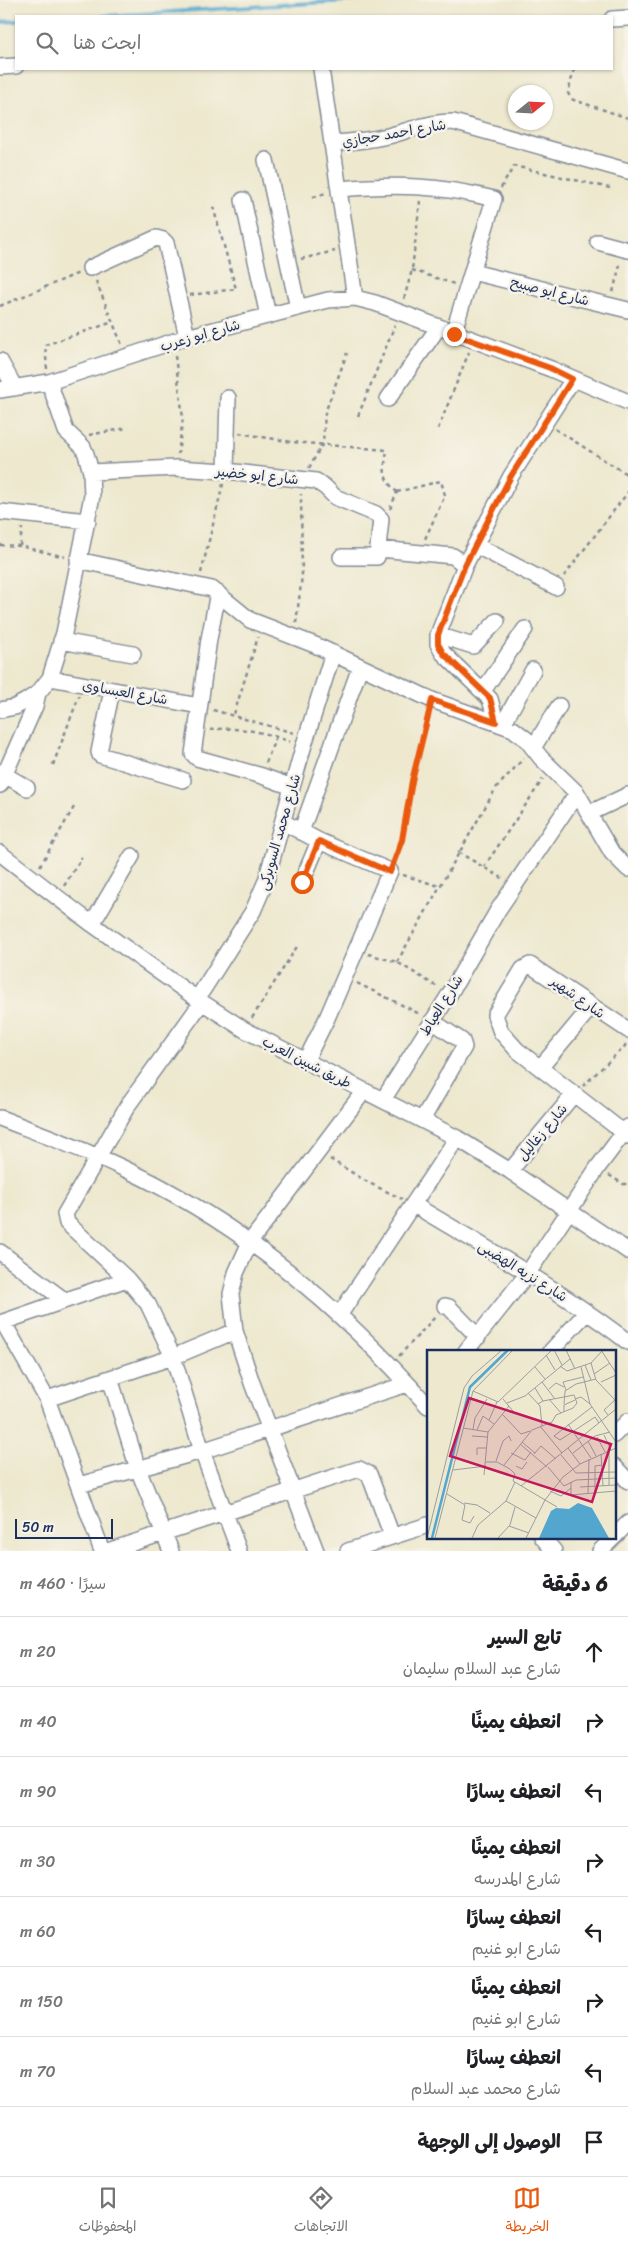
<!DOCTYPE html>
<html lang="ar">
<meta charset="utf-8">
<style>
body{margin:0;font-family:Sriracha,"Playpen Sans Arabic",sans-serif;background:#f2f2f2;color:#202124;direction:rtl}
.compass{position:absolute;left:508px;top:85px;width:45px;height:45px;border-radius:50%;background:#fff;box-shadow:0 1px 4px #0004;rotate:72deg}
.scale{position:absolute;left:15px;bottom:12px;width:98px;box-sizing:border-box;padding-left:5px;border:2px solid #1b2f5e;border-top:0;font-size:14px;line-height:18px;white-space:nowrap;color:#1b2f5e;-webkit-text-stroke:4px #f7f3e8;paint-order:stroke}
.stop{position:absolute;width:15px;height:15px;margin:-11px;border:4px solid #ea580c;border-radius:50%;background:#fff}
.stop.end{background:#ea580c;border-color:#fff;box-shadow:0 1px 5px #0008}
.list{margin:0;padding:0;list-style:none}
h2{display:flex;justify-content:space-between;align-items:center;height:65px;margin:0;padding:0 20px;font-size:21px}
h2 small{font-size:16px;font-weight:400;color:#757577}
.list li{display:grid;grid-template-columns:32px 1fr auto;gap:15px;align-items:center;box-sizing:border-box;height:70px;padding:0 20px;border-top:1px solid #e0e0e0}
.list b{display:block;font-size:19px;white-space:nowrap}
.list p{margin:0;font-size:16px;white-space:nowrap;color:#757577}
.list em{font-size:16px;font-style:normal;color:#757577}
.icon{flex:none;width:28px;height:28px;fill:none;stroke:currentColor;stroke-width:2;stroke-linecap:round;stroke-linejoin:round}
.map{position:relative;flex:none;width:628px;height:1551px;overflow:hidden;direction:ltr}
.search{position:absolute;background:#fff;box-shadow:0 1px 4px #0004;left:15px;right:15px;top:15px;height:55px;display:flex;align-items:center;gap:12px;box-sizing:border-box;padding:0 18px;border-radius:0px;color:#757577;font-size:19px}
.sheet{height:625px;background:#fff}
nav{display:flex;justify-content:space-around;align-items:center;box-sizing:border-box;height:70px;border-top:1px solid #e0e0e0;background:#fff;font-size:14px;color:#757577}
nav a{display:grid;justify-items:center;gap:2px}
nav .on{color:#ea580c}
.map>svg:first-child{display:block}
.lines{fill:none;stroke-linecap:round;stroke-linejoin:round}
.stream{stroke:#53a7cf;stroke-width:4}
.minor-casing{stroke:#848c96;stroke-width:18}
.path{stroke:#848c96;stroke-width:2.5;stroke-dasharray:4 4;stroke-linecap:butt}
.minor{stroke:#fff;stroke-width:15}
.route{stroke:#ea580c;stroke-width:6}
.labels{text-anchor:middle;stroke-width:5;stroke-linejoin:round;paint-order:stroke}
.street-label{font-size:14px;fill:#1b2f5e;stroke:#f7f3e8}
.inset-river{fill:none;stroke:#53a7cf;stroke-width:2.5}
.inset-road{fill:none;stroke:#999ea1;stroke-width:1}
.view{fill:#c2185b;fill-opacity:0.15;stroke:#c2185b;stroke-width:2.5}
.inset-edge{fill:none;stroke:#1b2f5e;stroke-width:2.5}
</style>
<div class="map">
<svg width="628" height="1551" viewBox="0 0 628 1551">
<rect width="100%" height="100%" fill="#f7f3e8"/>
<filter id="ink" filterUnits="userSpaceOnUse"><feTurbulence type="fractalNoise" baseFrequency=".02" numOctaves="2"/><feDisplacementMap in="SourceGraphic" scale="10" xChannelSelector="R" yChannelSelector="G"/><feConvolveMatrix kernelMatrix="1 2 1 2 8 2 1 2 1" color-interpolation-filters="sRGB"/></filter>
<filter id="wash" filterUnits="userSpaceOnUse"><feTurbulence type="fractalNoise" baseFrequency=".0096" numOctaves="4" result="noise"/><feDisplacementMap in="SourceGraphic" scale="20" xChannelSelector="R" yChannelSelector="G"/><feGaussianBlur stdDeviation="1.12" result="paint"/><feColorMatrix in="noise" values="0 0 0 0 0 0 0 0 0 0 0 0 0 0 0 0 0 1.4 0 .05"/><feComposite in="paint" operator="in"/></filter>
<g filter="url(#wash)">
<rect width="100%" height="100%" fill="#ede8ce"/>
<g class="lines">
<path class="stream" d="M104,16L362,0
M0,22L16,21"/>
</g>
</g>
<g filter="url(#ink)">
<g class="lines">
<g class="minor-casing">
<path id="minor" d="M612,19L628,18
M0,67L16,66
M321,69L355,298
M333,143C352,142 370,140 388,136C410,130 429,122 453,122L628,171
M266,160L298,308
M340,189C396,184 439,185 494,199L453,334
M243,200L268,316
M598,242L628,250
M90,268L156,238L163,240L166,243L187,337
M472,272L628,310
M0,361L15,388
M0,390L49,382L187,337L328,300L355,298L375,303L551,369L628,402
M388,399L438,328
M226,471L228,398
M91,472L176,468L226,471L316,481L325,487L335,497L376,514L381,519L377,557H341
M0,512L88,521
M475,545L556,587
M380,549L453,556L465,565
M78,560L212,589L250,620L315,645L432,700L513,729L526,739L541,758L577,793L612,853L628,869
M218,593L209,639L193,754L197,758L262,776L292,787
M438,635L473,646L497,621
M61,641L133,654
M50,678L199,706
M112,690L99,752L100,755L183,780
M483,691L525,629
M0,710L15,707L26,701L38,693L50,678L64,633L92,496L91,472L86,454L83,447L66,431L49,382
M496,722L490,699L443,653L438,644V635L465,565L511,476L573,379
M503,724L533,670
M533,748L559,706
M0,772L27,788
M0,785L35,706L38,693
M590,813L628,795
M283,822L319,841L390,871L327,1018L305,1062
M301,832L360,667
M0,853L92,924L197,999L245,1030L457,1138L510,1171L628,1251
M302,882L319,841
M92,924L132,856
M197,999L253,911L266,881L303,748L333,653
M202,1002L128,1105L65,1214L67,1223L127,1279L148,1304L173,1357L202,1451L239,1551
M628,1030L530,965L523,969L495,1015L501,1032L517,1050L628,1136
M540,1068L592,1006
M383,1100L449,995L498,910L577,793
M0,1118C41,1134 83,1149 123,1168C243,1224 340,1307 428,1406
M422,1120L464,1047L462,1041L432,1021
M510,1171L574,1094
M414,1205C487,1248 561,1291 628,1342
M0,1252L64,1300
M445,1306L449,1307L478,1337
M340,1314L457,1138
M466,1351L528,1273L598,1167L628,1127
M551,1351L587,1312
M110,1378L138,1469L171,1551
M47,1399L173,1357L235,1331
M614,1435L628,1421
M614,1466L628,1481
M79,1485L202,1451L407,1384
M542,1537L554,1551
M614,1537L628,1523
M102,1551L47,1399L3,1322L127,1279
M108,1551L359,1469L369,1474L392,1536
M316,1551L252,1383L235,1331L231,1294L236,1273L250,1242L364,1091
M348,1551L428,1525
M600,1551L614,1537"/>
</g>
<path class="path" d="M574,69L568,93L571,99L628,118
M501,188L514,166L610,188
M313,197L326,193
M301,259L335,251
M412,270L454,284
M96,281L122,345
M613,292L621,261
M190,295L236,289L212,203
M404,299L412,270L420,201
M0,306L79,273
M175,356L183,418L178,454
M47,369L45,345L113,322
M358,416L395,325
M438,429L469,352
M555,429L628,475
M239,433L292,442L387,450C384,471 381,477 397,492
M89,435L127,428
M309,468L323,443L325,413L347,353
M397,492L441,481L445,495L425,539
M390,509L397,492
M0,545L20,546L65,557
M20,546L22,528
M201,573L223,484
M564,576L628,492
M296,623L302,576L301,494
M213,710L294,733
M234,714L258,637
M210,730C236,726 267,732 290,742
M266,763L276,736
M53,765L79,696
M458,852L502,878
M395,858L402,840L412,781L429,712
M40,866L74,807
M484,867L543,779
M403,875L439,886
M64,886L82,857
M368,954L397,962L439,988
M397,962L496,788L524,758
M357,983L420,1014
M252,1018L298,945
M583,1086L625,1046L626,1042
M330,1159L369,1183L402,1199
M609,1175L623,1184H628
M399,1356L436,1316"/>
<use href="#minor" class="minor"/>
</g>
</g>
<g class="lines" filter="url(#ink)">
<path class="route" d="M302,882L319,841L390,872L402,840L412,781L432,700L496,722L490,698L443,653L438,644V635L465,565L511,476L572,379L550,368L454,334"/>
</g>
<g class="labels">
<g class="street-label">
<text transform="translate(394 133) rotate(-10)" y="5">شارع احمد حجازي</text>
<text transform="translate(550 291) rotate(14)" y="5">شارع ابو صبيح</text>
<text transform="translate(200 335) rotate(-16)" y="5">شارع ابو زعرب</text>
<text transform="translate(257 475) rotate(6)" y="5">شارع ابو خضير</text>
<text transform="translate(125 692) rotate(10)" y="5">شارع العبساوى</text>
<text transform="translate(279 832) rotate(-74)" y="5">شارع محمد السوبركى</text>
<text transform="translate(578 997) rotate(35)" y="5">شارع شهير</text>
<text transform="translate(441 1005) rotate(-58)" y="5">شارع العياط</text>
<text transform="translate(307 1062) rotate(27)" y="5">طريق شبين العرب</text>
<text transform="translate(542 1132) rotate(-50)" y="5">شارع زغاليل</text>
<text transform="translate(523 1271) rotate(32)" y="5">شارع نزيه الهضبى</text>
</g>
</g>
<g transform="translate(427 1350)">
<rect width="189" height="189" fill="#ede8ce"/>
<path d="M151,153L165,158L182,188H112L124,161L129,158L142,159Z" fill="#53a7cf"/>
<path class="inset-river" d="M5,188L43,37L81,0"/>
<path class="inset-road" d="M127,0L135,15M139,0L148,19M174,0L189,23M119,5L128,20M164,13L169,30L189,51M164,13L175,1M158,15L164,30M133,16L140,21L164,13M108,17L118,29M154,17L163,54M167,24L183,13M115,32L128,49M174,32L189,25M108,38L116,51L111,54M122,39L129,33L137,37M139,40L136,32L156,27M46,41L71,52L125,0M101,43L113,56L115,76M76,49L86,61M122,49L134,63M148,49L154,47L163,54L189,92M80,53L98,46L143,9M137,54L138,41L149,34L169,29M165,57L127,86L133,90L168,67L172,73M137,62V55L148,50M75,64L94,84L103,81M181,65L177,60L188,50M62,70L70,52M141,74L164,108M113,76L135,103M36,78L61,82M46,79L48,68L60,49M50,80L56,66L67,74M177,85L184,100M45,86L60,87M170,87L178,102M161,91L169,106M95,92L108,103M93,94L120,117M141,98L153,114M182,101V135M84,103L98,110L104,102M146,103L168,86L183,82M107,104L114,96L129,109M174,104L176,136M50,105V98H59M134,105L149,123L189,122M69,111L76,91L82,86L84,91M59,112H70L83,119L88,124L86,131L130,157M77,115L105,80L125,72L129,65L146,58L150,53L147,45L116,51M89,116L95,119L100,112M121,117L137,136L149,130L189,128M26,120L59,116M57,125L61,82L82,56M144,132V145L189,141M94,136L189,59M153,137L189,135M123,141L134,146L144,138M168,142V116L175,115M161,143L162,109M20,144L38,155L35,170L43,173L47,166M79,151L88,132M37,153L50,155L63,163M82,176L102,183M0,188L37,38L45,26L75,0M8,188L46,41L86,0M45,188L51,175L79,151L109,168M71,188L83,175L88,157M99,188L118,150L136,127L153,114L189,98"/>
<path class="view" d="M42,48L184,94L165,152L23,106Z"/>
<rect width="189" height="189" class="inset-edge"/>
</g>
</svg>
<svg class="compass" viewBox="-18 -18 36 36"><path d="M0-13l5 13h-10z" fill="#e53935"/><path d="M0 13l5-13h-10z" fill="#757577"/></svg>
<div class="scale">50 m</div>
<div class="stop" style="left:302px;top:882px"></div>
<div class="stop end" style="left:454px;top:334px"></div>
<div class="search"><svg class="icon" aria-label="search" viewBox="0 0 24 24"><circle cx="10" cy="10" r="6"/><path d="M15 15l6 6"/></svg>ابحث هنا</div>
</div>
<section class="sheet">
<h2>6 دقيقة<small>سيرًا · 460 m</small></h2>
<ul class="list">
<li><svg class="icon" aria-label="ahead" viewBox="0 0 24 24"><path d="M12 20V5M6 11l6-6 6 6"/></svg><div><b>تابع السير</b><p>شارع عبد السلام سليمان</p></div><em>20 m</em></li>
<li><svg class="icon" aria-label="right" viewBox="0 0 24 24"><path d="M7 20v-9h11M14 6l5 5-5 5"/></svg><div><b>انعطف يمينًا</b></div><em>40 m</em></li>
<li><svg class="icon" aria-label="left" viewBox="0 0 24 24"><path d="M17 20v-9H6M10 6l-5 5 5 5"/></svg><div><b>انعطف يسارًا</b></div><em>90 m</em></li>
<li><svg class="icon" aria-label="right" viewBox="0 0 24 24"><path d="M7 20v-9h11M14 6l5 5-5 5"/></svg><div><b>انعطف يمينًا</b><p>شارع المدرسه</p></div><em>30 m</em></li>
<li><svg class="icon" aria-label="left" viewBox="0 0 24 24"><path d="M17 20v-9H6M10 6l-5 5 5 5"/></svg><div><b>انعطف يسارًا</b><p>شارع ابو غنيم</p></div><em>60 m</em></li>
<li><svg class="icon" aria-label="right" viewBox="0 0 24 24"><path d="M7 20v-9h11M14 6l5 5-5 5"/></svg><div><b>انعطف يمينًا</b><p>شارع ابو غنيم</p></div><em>150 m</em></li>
<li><svg class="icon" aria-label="left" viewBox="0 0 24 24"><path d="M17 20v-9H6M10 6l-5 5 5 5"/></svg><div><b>انعطف يسارًا</b><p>شارع محمد عبد السلام</p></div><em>70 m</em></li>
<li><svg class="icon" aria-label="arrive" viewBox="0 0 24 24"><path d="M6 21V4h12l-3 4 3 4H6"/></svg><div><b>الوصول إلى الوجهة</b></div></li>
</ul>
</section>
<nav>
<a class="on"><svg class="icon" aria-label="map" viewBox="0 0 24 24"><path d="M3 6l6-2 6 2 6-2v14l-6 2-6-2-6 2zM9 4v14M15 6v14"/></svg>الخريطة</a>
<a><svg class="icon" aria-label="directions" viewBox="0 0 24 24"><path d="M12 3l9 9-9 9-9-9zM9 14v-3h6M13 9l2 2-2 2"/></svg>الاتجاهات</a>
<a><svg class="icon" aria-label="saved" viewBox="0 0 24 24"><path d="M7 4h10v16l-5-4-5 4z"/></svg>المحفوظات</a>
</nav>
